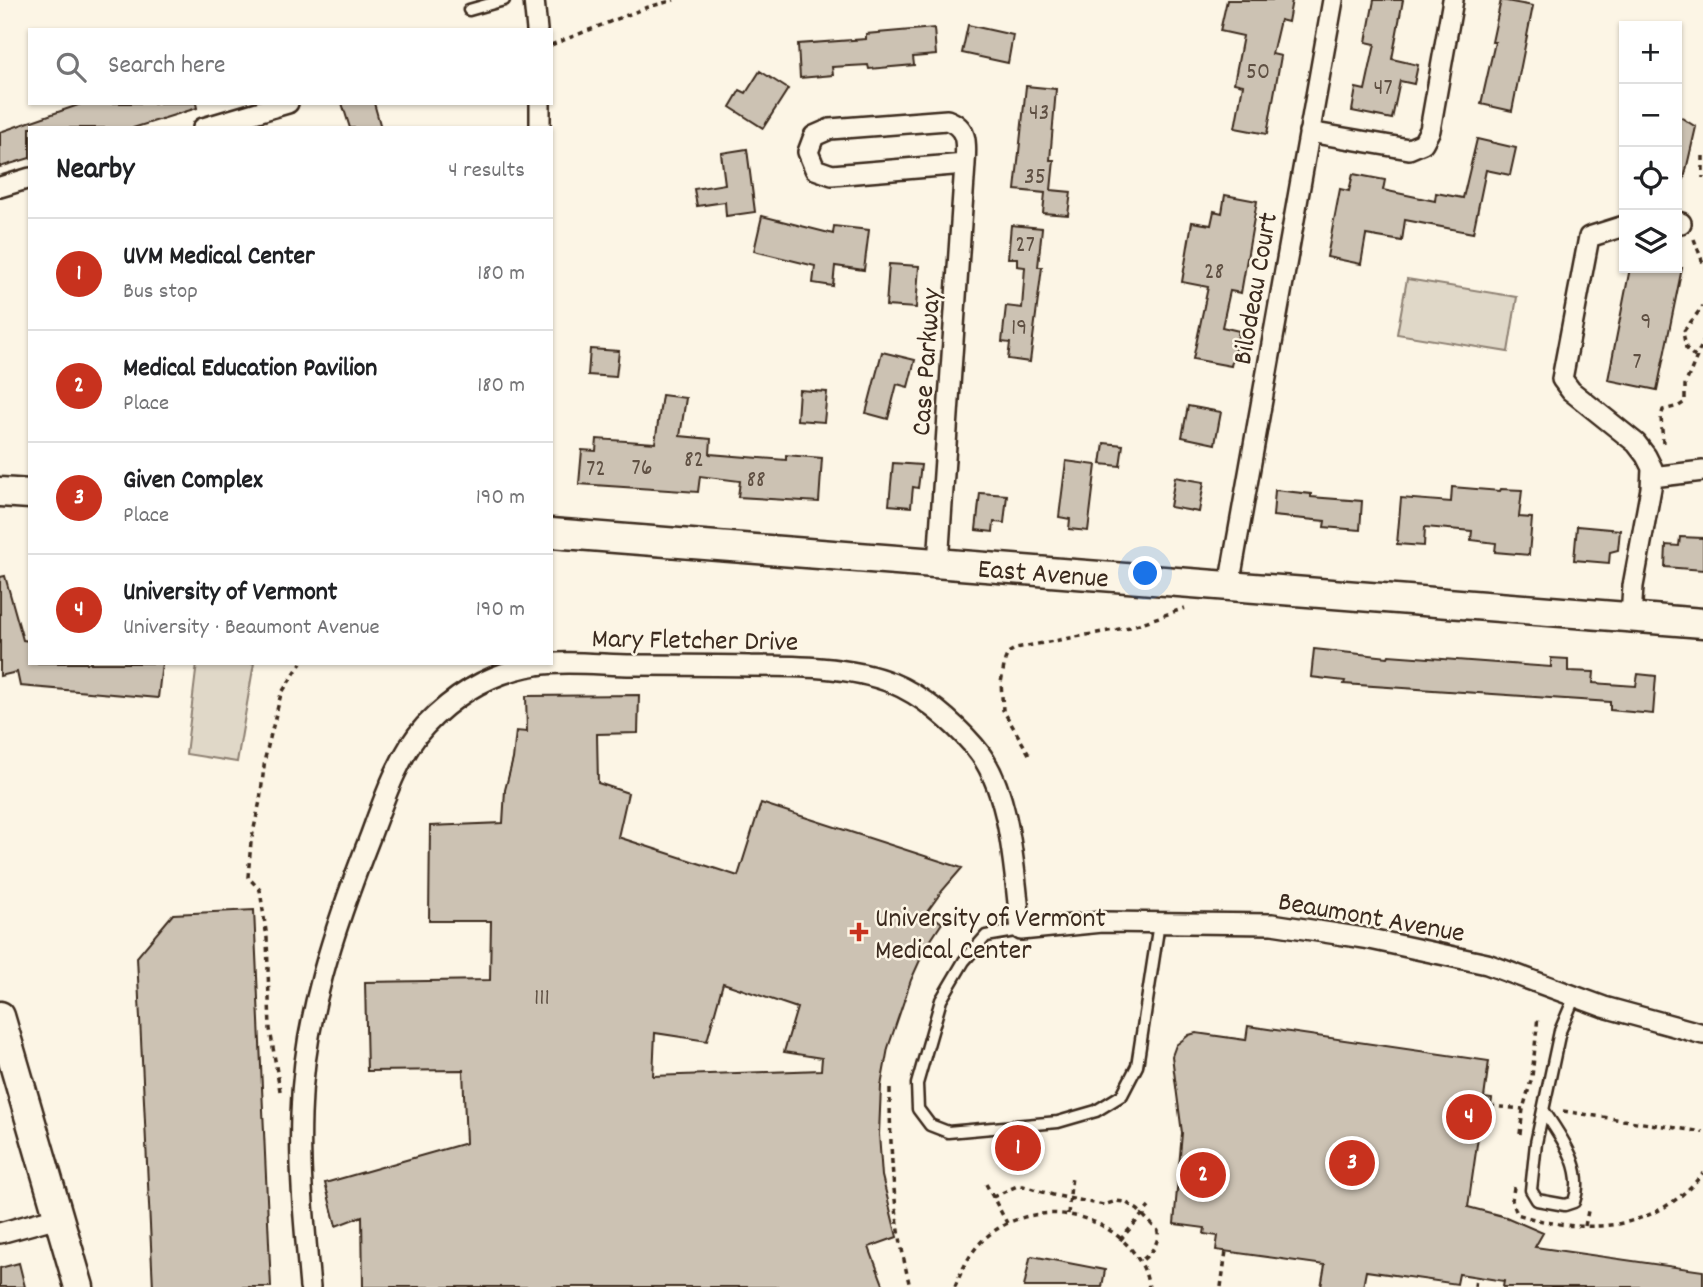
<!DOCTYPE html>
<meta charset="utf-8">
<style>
body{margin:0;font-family:Dekko,sans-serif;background:#f2f2f2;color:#202124}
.controls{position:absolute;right:21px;top:21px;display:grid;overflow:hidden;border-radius:0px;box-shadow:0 2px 5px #0004}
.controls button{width:63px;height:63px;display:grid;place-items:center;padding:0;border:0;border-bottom:2px solid #e0e0e0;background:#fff;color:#202124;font:35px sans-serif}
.you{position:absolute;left:1146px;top:574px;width:24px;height:24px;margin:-18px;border:5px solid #fff;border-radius:50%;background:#1a73e8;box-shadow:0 0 0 10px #1a73e833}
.badge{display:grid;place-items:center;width:46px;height:46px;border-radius:50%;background:#c8321e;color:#fff;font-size:23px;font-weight:700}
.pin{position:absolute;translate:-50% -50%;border:4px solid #fff;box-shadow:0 2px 7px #0006}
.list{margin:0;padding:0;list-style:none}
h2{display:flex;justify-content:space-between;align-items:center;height:91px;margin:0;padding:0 28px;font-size:30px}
h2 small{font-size:23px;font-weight:400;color:#757577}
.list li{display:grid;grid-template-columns:46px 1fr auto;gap:21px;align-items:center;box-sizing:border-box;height:112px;padding:0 28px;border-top:2px solid #e0e0e0}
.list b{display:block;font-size:26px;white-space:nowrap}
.list p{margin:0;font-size:23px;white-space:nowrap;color:#757577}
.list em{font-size:23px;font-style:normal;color:#757577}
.icon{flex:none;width:38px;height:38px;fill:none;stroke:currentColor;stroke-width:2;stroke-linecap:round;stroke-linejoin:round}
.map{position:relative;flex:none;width:1703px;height:1287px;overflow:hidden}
.search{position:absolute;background:#fff;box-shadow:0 2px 5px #0004;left:28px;top:28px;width:525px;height:77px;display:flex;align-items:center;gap:18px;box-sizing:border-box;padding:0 24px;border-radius:0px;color:#757577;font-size:26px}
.panel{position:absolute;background:#fff;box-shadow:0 2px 5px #0004;left:28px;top:126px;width:525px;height:539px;border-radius:0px}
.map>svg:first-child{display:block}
.green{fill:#e0d8c8;stroke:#8e8173;stroke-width:2}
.building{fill:#ccc2b3;stroke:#3b2a1e;stroke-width:2;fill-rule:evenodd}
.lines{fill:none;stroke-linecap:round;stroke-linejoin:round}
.lane-casing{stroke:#3b2a1e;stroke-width:15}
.street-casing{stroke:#3b2a1e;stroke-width:24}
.secondary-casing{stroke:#3b2a1e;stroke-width:33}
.path{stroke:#3b2a1e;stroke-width:3.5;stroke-dasharray:5 5;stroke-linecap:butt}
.lane{stroke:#fcf5e5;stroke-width:10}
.street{stroke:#fcf5e5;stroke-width:19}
.secondary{stroke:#fcf5e5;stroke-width:28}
.poi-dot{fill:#c8321e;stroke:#fcf5e5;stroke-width:2.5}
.labels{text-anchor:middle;stroke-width:5;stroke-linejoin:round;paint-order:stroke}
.number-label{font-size:24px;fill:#5f5043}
.street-label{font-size:28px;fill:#3b2a1e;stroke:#fcf5e5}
.poi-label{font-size:28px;fill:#3b2a1e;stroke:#fcf5e5;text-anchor:start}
</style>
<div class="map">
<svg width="1703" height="1287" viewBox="0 0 1703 1287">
<rect width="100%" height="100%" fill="#fcf5e5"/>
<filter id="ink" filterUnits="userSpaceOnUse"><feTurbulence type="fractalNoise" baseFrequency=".0143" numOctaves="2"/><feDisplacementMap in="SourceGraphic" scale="14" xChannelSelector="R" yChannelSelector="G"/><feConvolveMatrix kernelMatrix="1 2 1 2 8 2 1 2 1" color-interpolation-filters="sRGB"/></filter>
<g filter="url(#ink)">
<path class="green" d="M1407,279L1517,297L1508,352L1397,334Z
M197,663H254L237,762L186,754Z"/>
<path class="building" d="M1227,0H1292L1288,22L1280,20L1272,54L1281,56L1267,134L1235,128L1243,85L1234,83L1243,36L1220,31Z
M1374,0H1403L1392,59L1418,65L1414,84L1400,81L1392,119L1352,111L1356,88L1365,90L1375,44L1366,42Z
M1501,0L1533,6L1512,111L1481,104L1495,42H1492Z
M968,25L1013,35L1008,63L962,53Z
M934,28L936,55L913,57L914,65L869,69L868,65L832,67L833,75L800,78L798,44L866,39V34Z
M760,71L788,89L763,128L730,107L740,90L746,93Z
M1026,86L1056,89L1050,160H1054L1051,190L1071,192L1068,215L1043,213L1045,193L1015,190Z
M84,103H196L197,108L133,128H30V158L0,167V132Z
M342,103H374L381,128H350Z
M1677,115L1696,127L1684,179H1677Z
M1477,139L1516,148L1510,175L1486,170L1473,233L1405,220L1402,241L1366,235L1361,264L1327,257L1340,189L1349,191L1353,174L1385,180L1383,190L1435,201L1436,193L1463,198Z
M747,149L755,212L726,216L725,202L697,206L694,189L725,184L721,153Z
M1225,195L1257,201L1241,293L1230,291L1222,327L1239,331L1231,366L1193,359L1208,287L1182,282L1192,222L1211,225L1214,211L1222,213Z
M762,216L833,234L834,226L869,230L864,270L835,266L833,286L813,283L815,266L754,251Z
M1011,225L1042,228L1038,267H1042L1030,362L1008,359L1010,343L1002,342L1006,306L1022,308L1025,267L1017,266V258H1008Z
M889,264L919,266L916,308L886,306Z
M1630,268H1682L1657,390L1608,380Z
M590,349L619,351L616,377L588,375Z
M882,352L915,360L908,387L897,384L888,419L866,413Z
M799,390L827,392L824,422L797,420Z
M662,395L686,398L680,436L711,439L710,454L786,460V455L822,458L819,502L738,497L740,481L700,476L698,492L579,484L582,450L596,451L597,439L655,443Z
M1188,406L1221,412L1215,444L1182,437Z
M1104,443L1123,445L1120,466L1101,464Z
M1066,461L1096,465L1088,531L1069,529L1070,519L1059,517Z
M893,463L921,465L918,488L913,487L911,507L889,505Z
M1175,477L1204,482L1199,512L1170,507Z
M1452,487L1500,491L1501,489L1522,490L1519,517L1532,518L1529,555L1495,552L1496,543L1471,540L1472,531L1425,527L1424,546L1397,544L1401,498L1451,502Z
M1275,490L1311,494V497L1362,501L1360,530L1324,527L1325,521L1273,516Z
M980,493L1007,495L1004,523L994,522L993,532L976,530Z
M1577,526L1620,530L1618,550L1610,552L1609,563L1574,560Z
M1680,537L1703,538V570L1665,567L1666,545L1679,546Z
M5,576L23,640L30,641V663H162L158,698L20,686L17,672L0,676V577Z
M1314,649L1388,657L1389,655L1551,667V658L1568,659V671L1594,672L1593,683L1636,686L1638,674L1656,676L1653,714L1610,710V702L1344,684L1345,681L1311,677Z
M639,695L638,733L597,734L598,783L628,793L618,837L738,876L761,803L962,868L942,891L927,912L942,923L925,949L911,980L888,1048L881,1086L879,1134L882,1176L897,1237L869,1247L884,1287H363L362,1216L336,1226L325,1183L466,1143L463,1070L367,1071L365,982L490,980L491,921H429L430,826L503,823L505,790L513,759L516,731L527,732L526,696ZM723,983L797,1008L784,1052L822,1058L821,1070L653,1076L655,1033L707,1041Z
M254,910L271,1287H153L137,957L173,914Z
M1248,1026L1489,1061L1484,1098L1492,1099L1489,1118L1481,1116L1468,1207L1506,1217L1543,1233L1535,1247L1703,1271V1287H1503L1504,1281L1459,1274L1457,1284L1366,1271L1363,1287H1321L1325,1265L1216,1250L1218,1236L1204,1234L1205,1228L1174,1224L1182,1133L1172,1056L1176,1045L1189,1035L1196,1033L1246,1040Z
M1032,1256L1105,1270L1102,1287H1024L1030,1258Z
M19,1263L25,1287H0V1268Z"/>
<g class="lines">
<g class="lane-casing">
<path id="lane" d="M469,10L504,0
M1021,930L986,936L964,961L941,1000L917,1084L918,1109L930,1125L948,1132L1058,1122L1096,1111L1122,1095L1137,1066L1159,923
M1544,1111C1561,1138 1586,1168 1574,1202L1565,1205L1537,1200L1531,1190L1536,1143L1560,1031L1575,996"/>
</g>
<g class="street-casing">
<path id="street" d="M534,0L537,30
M540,103V128
M203,128L288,103
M1309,132L1409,149L1423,143L1430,130L1453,0
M0,187L30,178
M1677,222L1681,223
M1624,226L1589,237L1562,379L1571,391L1636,443L1646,456L1652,468L1651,488L1633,586L1631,618
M1652,477L1703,471
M938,564L940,533L965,164C966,145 969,128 947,120L830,129L814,136L808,152L815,169L832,175L965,164
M1229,586L1333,0
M0,1233L58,1217
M310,1287C305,1230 299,1173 301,1115C303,1019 335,926 370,837C383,802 399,754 425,726C455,694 492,672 537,665C563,660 605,665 633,665C672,665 711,665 750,666C795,666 850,666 892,683C922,695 953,722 974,746C1012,789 1014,874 1021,930L1102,922L1272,924L1370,939L1487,964L1604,1007L1703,1034"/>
</g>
<g class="secondary-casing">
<g id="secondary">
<path d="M0,492L30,494"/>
<path id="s1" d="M551,533L1703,623"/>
<path d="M0,1016L79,1287"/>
</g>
</g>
<path class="path" d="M551,45L645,8L674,0
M1703,156V178
M1694,239L1703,263
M1695,357L1686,348L1683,332L1703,306
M1663,443L1661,417L1663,410L1679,406L1685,402V385L1703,342
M1029,754L1003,710L1001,683L1005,660L1008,653L1016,648L1130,627L1185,608
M890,1089C890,1156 894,1222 910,1287
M280,1091L270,1029L267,938L260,890L248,877L251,842L260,801L265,758L281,694L301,663
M1490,1106L1523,1109
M1563,1111L1703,1132
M1520,1134L1523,1109L1532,1077L1538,1016
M986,1184L1007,1223
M1514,1187L1512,1200L1517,1214C1584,1236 1657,1232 1703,1173
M993,1197L1017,1186H1023L1053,1195L1104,1205L1116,1201L1125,1202L1138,1210L1158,1231C1159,1244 1151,1253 1141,1261
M1068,1214L1072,1176
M1585,1226L1588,1211
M1120,1240L1149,1207
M955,1287C962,1270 969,1254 982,1241C1027,1197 1108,1207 1140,1262C1145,1269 1147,1279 1149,1287
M1221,1287L1226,1251
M1475,1287L1476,1277"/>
<use href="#lane" class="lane"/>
<use href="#street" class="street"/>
<use href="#secondary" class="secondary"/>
</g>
</g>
<path class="poi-dot" d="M855.5 921.5h7v7h7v7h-7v7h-7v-7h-7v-7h7z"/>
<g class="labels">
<g class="number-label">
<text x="1258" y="78">50</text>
<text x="1383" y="94">47</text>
<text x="1039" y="119">43</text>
<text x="1035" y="183">35</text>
<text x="1025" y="251">27</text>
<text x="1214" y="278">28</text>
<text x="1646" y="328">9</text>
<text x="1019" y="334">19</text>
<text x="1637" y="368">7</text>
<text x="694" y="466">82</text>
<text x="642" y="474">76</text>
<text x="596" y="475">72</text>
<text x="756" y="486">88</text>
<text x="542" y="1004">111</text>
</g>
<g class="street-label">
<text transform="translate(1253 288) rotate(-80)" y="10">Bilodeau Court</text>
<text transform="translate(924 362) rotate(-86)" y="10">Case Parkway</text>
<text dy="10" stroke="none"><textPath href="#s1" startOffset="494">East Avenue</textPath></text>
<text transform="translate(695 638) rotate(1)" y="10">Mary Fletcher Drive</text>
<text transform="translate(1372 915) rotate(10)" y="10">Beaumont Avenue</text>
</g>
<g class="poi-label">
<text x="875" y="926">University of Vermont<tspan x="875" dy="32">Medical Center</tspan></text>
</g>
</g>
</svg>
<div class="controls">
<button>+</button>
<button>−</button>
<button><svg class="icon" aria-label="locate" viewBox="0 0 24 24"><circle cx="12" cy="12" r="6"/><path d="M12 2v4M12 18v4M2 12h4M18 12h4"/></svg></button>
<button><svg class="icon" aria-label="layers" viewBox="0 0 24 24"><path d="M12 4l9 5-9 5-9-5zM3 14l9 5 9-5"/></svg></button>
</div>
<div class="you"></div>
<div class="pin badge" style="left:1018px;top:1148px">1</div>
<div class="pin badge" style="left:1203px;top:1175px">2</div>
<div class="pin badge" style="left:1352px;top:1163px">3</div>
<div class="pin badge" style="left:1469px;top:1117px">4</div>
<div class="search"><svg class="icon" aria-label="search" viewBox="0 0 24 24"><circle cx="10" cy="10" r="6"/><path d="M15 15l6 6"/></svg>Search here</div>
<section class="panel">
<h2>Nearby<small>4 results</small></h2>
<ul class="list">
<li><span class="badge">1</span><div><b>UVM Medical Center</b><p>Bus stop</p></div><em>180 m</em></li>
<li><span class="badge">2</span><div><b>Medical Education Pavilion</b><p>Place</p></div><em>180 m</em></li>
<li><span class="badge">3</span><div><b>Given Complex</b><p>Place</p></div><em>190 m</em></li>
<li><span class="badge">4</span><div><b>University of Vermont</b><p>University · Beaumont Avenue</p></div><em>190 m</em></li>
</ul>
</section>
</div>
